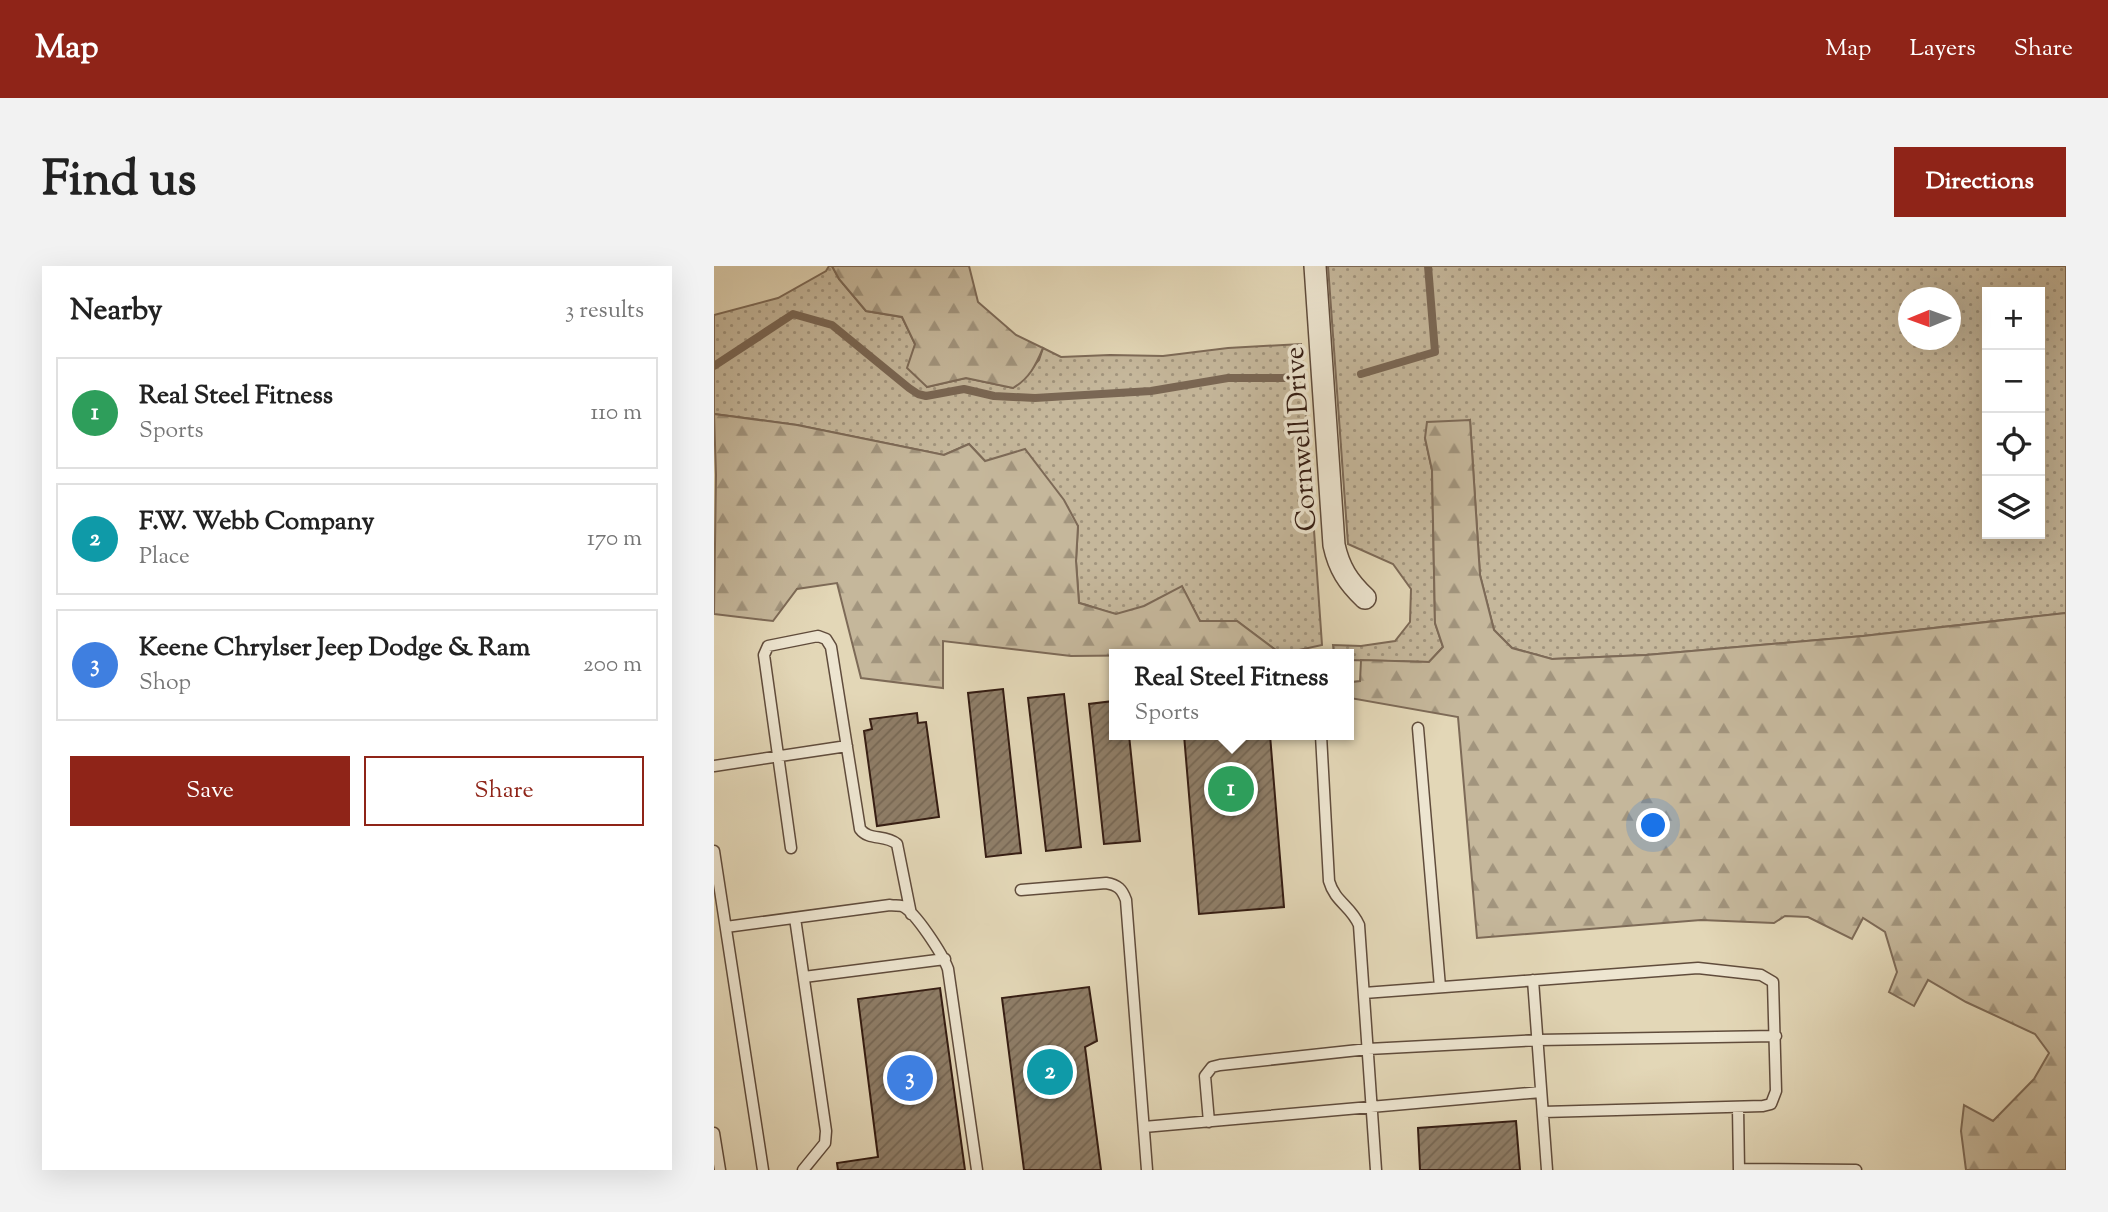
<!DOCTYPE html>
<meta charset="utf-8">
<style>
body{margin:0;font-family:"Sorts Mill Goudy",serif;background:#f2f2f2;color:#222}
.controls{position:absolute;right:21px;top:21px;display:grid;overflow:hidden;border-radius:0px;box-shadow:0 7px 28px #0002}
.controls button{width:63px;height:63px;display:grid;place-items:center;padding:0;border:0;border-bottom:2px solid #e0e0e0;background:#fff;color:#222;font:35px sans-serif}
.compass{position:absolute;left:1184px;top:21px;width:63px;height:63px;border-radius:50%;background:#fff;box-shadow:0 7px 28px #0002;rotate:269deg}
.you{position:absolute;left:940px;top:560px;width:24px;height:24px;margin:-18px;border:5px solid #fff;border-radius:50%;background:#1a73e8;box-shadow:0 0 0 10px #1a73e833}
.badge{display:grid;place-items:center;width:46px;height:46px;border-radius:50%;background:#8f2418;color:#fff;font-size:23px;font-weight:700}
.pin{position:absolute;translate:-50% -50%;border:4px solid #fff;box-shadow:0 2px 7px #0006}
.popup{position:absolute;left:395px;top:383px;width:245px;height:91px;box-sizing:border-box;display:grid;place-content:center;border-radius:0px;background:#fff;filter:drop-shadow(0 2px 5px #0005);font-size:23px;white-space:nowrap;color:#767676}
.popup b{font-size:26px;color:#222}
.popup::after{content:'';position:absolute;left:50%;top:100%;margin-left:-14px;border:14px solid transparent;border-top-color:#fff}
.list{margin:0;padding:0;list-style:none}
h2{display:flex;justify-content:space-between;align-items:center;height:91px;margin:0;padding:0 28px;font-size:30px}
h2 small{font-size:23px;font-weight:400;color:#767676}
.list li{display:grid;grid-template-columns:46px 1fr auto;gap:21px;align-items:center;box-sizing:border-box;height:112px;margin:0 14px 14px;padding:0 14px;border:2px solid #e0e0e0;border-radius:0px}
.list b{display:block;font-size:26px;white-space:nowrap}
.list p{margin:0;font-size:23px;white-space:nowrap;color:#767676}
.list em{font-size:23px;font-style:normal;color:#767676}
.actions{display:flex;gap:14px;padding:21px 28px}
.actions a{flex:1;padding:16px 0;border:2px solid #8f2418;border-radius:0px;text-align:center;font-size:24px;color:#8f2418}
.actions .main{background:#8f2418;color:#fff}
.icon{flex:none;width:38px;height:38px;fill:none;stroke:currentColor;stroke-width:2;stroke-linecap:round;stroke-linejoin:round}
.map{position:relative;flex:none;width:1352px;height:904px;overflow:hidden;border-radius:0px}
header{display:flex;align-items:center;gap:42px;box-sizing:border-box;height:98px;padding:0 35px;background:#8f2418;color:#fff}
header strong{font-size:33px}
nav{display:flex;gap:38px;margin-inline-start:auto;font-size:24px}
.intro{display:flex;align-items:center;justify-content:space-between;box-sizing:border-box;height:168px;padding:0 42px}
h1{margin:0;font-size:49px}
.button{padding:18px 32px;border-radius:0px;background:#8f2418;color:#fff;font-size:24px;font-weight:700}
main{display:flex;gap:42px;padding:0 42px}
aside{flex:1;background:#fff;border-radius:0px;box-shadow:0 7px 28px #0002}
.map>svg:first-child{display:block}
.grass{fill:url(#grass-dots);stroke:#7d6a57;stroke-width:2;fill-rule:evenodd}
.forest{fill:url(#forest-firs);stroke:#7d6a57;stroke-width:2}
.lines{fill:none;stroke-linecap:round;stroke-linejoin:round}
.stream{stroke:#7a6754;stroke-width:8}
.building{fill:url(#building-hatch);stroke:#351d13;stroke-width:2}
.service-casing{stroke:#604c3c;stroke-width:13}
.minor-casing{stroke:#604c3c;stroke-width:24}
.service{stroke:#ede5d0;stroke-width:10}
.minor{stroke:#ede5d0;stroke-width:21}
.labels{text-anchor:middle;stroke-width:7;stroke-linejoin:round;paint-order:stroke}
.street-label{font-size:28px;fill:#351d13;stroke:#ede5d0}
</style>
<header>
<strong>Map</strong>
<nav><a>Map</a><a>Layers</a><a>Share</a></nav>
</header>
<div class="intro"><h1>Find us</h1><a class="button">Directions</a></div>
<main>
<aside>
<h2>Nearby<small>3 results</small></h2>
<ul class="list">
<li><span class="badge" style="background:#2e9e5b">1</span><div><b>Real Steel Fitness</b><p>Sports</p></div><em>110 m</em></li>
<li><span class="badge" style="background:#0f9aa8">2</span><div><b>F.W. Webb Company</b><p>Place</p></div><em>170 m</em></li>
<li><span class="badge" style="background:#3f7fe0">3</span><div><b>Keene Chrylser Jeep Dodge &amp; Ram</b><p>Shop</p></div><em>200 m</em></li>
</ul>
<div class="actions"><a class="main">Save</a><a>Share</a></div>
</aside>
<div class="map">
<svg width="1352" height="904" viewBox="0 0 1352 904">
<defs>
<pattern id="grass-dots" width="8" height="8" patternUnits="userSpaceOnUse" patternTransform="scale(1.75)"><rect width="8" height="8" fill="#c5b79b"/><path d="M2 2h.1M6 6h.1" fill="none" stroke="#a1947d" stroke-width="1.8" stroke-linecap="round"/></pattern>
<pattern id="forest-firs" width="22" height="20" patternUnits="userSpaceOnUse" patternTransform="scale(1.75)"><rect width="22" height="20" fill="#c5b79b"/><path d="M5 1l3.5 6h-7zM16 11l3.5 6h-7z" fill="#a1947d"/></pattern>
<pattern id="building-hatch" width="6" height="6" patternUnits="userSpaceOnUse" patternTransform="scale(1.75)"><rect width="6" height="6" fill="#8f7e68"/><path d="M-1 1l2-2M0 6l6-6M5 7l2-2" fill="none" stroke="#766754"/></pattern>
</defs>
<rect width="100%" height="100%" fill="#e3d7b7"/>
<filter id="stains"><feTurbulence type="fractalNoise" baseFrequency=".00286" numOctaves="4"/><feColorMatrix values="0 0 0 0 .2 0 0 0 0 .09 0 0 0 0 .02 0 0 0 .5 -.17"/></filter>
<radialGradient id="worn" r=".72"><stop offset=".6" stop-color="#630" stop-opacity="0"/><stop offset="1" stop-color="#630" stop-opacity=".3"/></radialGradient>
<path class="grass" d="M115,0H118L125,13L152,45L188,51L201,78L213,121L252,112L299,122L325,94L329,82L347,91L396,89L449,90L514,82L587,78L608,379L567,388L523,355H486L468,321C452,329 419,349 402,348C394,347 375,339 365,337L362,295L364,260L271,195L255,178L230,189L83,159L0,148V49L64,32L112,5Z
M614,0H1352V347L1149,370L932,389L838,393L798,382L780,364L766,309L756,154L711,172L718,204L721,357L729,381L715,396L634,394V388H620L619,379L647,380L681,375L696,356L697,323L679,298L634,278ZM1273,26H1326V268H1273ZM1195,32H1237V74H1195Z"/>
<path class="forest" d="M118,0H255L264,36L302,69L329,82C322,99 315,113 299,122L252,112L213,121L193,102L201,78L188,51L152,45L125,13Z
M0,148L83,159L230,189L255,178L271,195L311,183L350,234L364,260L362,295L365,337L402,348L430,340L468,320L486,355H523L567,388L357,390L229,375V422L147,412L123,317L83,323L59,355L0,348L2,209Z
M756,154L766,309L780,364L798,382L838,393L932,389L1149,370L1352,347V904H1252L1247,865L1250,839L1279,855L1320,813L1335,787L1321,768L1252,736L1214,714L1200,740L1175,726L1183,706L1171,666L1149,652L1138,673L1094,651L1071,650L1060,657L987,654L763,672L744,451L636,432L638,416L646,415L647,394L715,396L729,381L721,357L718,204L711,172L713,156Z"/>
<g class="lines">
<path class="stream" d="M0,100L79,48L118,59L195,122L204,128L212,130L250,123L280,130L321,132L437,125L514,112H578
M647,108L721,86L714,0"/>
</g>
<path class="building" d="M289,423L307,587L272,591L254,427Z
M350,428L367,581L332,585L314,432Z
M400,435V469H415L426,575L390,578L375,438Z
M203,447L204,457L212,456L225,551L163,560L150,465L158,463L156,453Z
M470,469H556L570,641L485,648Z
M375,721L383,775L371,781L387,904H310L288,732Z
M226,722L251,904H124L123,897L164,891L144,733Z
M802,855L806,904H706L704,862Z"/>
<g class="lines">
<g class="service-casing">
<path id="service" d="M704,462L726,721
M607,469L615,615C621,636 637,640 645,659L662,904
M0,500L133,480
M77,582L50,389L54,380L104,370L112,373L117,381L146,563C155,575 171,568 183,578L197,648
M0,585L49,904
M307,624L392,617C404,619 408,623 412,634L433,904
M81,652L112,865L111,877L89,904
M12,661L176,639C180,640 184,639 188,640C201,645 229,689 234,703L263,904
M90,711L231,693
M819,714L833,904
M650,727L984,702L1047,709L1059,716L1062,825L1057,838L1049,840L829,846
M1024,841L1025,904
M495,856L491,810L498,801L506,799L654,783L824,774L1062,770
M430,861L827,826
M0,867L6,904
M1025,903L1142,904"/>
</g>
<g class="minor-casing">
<path id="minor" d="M601,0L620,279C625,302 634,316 651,332"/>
</g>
<use href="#service" class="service"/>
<use href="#minor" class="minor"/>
</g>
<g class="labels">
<g class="street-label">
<text transform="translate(585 173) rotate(-94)" y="10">Cornwell Drive</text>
</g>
</g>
<rect width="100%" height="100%" filter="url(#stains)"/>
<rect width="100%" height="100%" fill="url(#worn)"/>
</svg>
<div class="controls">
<button>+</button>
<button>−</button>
<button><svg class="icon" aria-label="locate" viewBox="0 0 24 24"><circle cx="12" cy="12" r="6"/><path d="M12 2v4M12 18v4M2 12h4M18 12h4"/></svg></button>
<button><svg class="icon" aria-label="layers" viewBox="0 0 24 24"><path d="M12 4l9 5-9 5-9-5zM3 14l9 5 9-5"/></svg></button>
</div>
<svg class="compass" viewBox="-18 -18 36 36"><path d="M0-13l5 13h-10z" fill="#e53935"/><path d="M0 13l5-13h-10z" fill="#767676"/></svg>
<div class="you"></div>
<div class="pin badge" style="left:517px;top:523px;background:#2e9e5b">1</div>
<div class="popup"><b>Real Steel Fitness</b>Sports</div>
<div class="pin badge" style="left:336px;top:806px;background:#0f9aa8">2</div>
<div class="pin badge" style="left:196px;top:812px;background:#3f7fe0">3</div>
</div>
</main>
